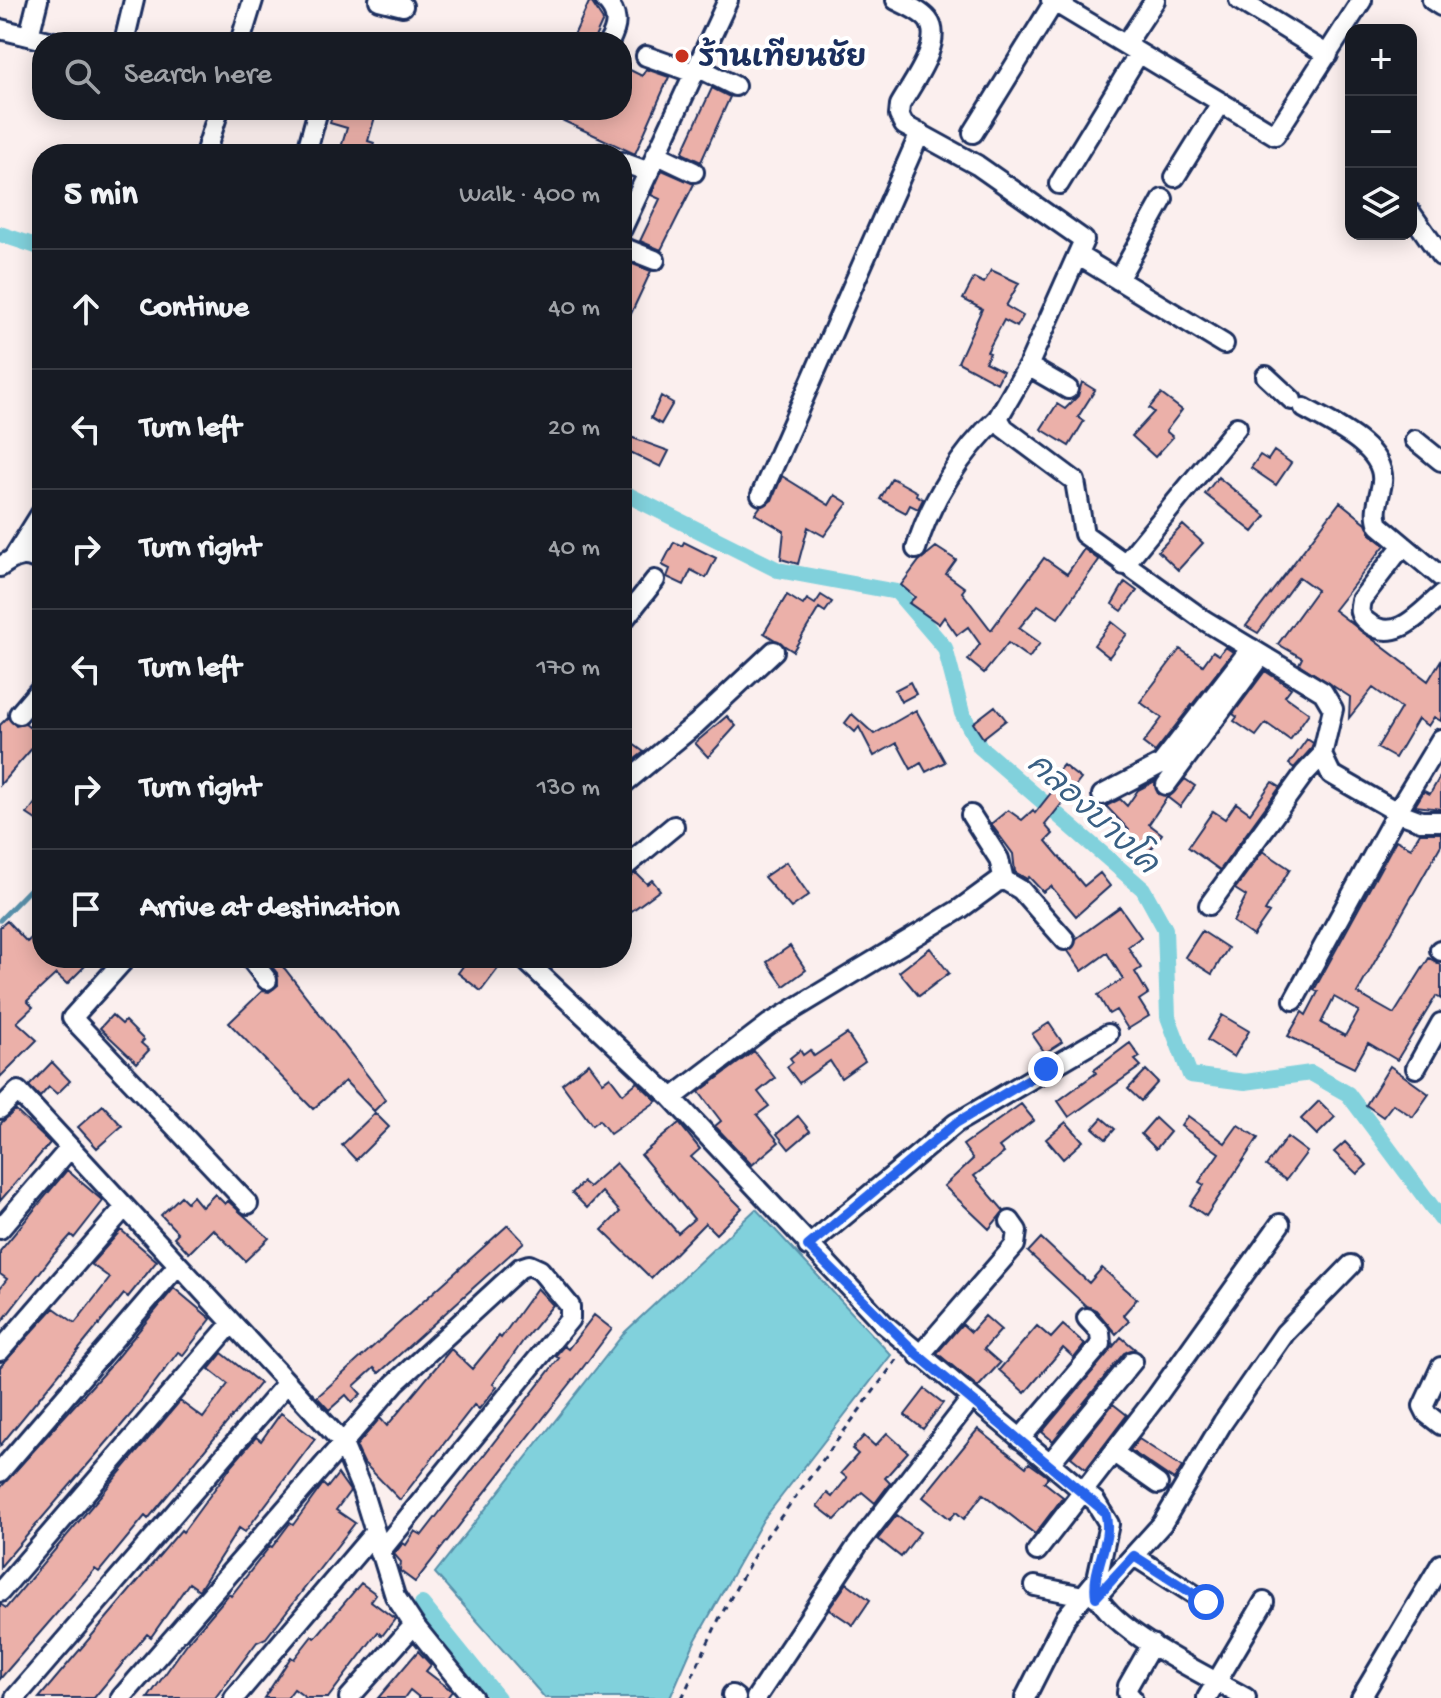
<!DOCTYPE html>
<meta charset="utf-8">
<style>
body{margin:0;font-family:"Gochi Hand","Playpen Sans Thai",sans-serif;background:#242831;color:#f1f3f6}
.controls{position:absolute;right:24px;top:24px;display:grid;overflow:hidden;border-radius:16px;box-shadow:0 4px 20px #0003}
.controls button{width:72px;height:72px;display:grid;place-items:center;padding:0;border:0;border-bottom:2px solid #363941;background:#171b24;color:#f1f3f6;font:40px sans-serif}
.stop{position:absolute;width:24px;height:24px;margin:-18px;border:6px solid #2563eb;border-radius:50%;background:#fff}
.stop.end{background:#2563eb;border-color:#fff;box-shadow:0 2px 8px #0008}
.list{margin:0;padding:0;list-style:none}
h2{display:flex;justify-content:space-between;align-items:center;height:104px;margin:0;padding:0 32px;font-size:34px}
h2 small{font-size:26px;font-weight:400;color:#9ea1a6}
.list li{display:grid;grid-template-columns:52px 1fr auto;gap:24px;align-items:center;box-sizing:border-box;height:120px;padding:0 32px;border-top:2px solid #363941}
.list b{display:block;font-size:30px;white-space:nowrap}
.list em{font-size:26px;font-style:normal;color:#9ea1a6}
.icon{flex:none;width:44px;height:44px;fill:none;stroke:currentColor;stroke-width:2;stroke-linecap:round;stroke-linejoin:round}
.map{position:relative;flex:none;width:1441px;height:1698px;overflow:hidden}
.search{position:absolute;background:#171b24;box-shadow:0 4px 20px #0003;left:32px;top:32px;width:600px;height:88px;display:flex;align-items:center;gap:20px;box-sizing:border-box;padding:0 28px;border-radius:32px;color:#9ea1a6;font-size:30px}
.panel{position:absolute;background:#171b24;box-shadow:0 4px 20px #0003;left:32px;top:144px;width:600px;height:824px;border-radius:32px}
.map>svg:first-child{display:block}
.water{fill:#81d1dc;stroke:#5890aa;stroke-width:2}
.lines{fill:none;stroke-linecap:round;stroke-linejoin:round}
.stream{stroke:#5890aa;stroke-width:5}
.canal{stroke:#81d1dc;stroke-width:16}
.building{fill:#ebb0a9;stroke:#1b2f5e;stroke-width:2;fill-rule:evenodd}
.minor-casing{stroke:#1b2f5e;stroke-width:24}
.path{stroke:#1b2f5e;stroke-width:3;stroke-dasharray:6 6;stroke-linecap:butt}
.minor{stroke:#fff;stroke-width:18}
.route{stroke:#2563eb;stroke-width:10}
.poi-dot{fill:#c8321e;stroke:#fff;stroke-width:3}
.labels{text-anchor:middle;stroke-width:8;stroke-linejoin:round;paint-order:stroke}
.poi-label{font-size:30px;font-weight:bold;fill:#1b2f5e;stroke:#fff;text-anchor:start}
.water-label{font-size:32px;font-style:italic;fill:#3a6084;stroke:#fff}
</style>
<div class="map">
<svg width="1441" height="1698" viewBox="0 0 1441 1698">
<rect width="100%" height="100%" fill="#fbefee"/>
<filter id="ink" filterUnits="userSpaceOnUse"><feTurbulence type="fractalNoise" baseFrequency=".0125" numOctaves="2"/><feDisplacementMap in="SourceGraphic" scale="16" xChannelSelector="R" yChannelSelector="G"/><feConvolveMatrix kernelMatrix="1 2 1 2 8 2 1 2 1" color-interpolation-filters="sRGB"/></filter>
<g filter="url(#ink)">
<path class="water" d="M756,1209L891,1355L763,1520L694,1643L670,1698H545L435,1573L625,1332Z"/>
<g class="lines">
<path class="stream" d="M0,920L42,877"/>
<path class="canal" d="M0,234L42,248
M622,492L778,570L897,592L945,648L962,713L980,747L1143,889L1165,929L1168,1017L1190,1075L1245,1082L1311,1073L1348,1094L1441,1219
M422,1604L498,1698"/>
</g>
<path class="building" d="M590,0L603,20L593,42H571Z
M622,66L642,76L646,69L669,77L635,154L540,110H622Z
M712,88L730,97L701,162L682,153Z
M334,110H377L368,141L374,143L371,154H339L347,128L330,123Z
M662,170L694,184L661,250L640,241L660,199L651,195Z
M630,263L651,271L622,333V281Z
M991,270L1019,283L1006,306L1023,316L1017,327L1004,320L987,352L990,353L985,362L1003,371L997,383L958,362L982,309L963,299L974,278L984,283Z
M1082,382L1095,390L1078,417L1084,421L1069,446L1041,429L1057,404L1065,409L1078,396Z
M1161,394L1182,410L1166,431L1173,437L1155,457L1132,436L1154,412L1149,408Z
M661,396L673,403L661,424L651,418Z
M622,434L669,451L661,467L622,448Z
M1274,451L1291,463L1276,485L1251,468L1260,455L1268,460Z
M782,476L829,505L835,495L848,503L824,536L808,527L798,564L781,559L784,531L755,514L760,507L772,500Z
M1218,477L1266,516L1253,532L1205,494Z
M892,478L917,492L916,495L923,499L918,509L910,505L906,513L880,499Z
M1340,502L1366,523L1371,534L1385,545L1334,610L1428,681L1441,660V721L1434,717L1428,726L1418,719L1395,758L1377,748L1401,708L1373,688L1349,718L1350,697L1299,664L1302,658L1278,644L1317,590L1299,577L1258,633L1246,626Z
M1183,525L1203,543L1178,570L1158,551Z
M674,542L682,546L684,542L716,558L706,578L691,570L684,585L667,577L670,569L662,565Z
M936,547L956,560L946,574L965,588L962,592L991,630L1044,558L1067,574L1084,549L1099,560L1058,618L1038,605L1019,628L1040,643L1029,658L1008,643L984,673L968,660L980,644L968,627L957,635L944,617L939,624L909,603L915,597L901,585L919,561Z
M1125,582L1137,591L1122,611L1112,604Z
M787,595L803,605L807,599L815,604L821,595L832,602L825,612L819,608L793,651L764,633Z
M1112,622L1127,634L1109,657L1094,645Z
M1225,647L1233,652L1155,752L1143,743L1162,718L1140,702L1180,649L1203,665L1213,651L1219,655Z
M1265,671L1291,688L1285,696L1309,713L1290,740L1266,723L1256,736L1234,721L1237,717L1233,714Z
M910,682L916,694L901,702L895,690Z
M995,706L1006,720L983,738L973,723Z
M42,710V737L0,785V725L8,717L16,726L25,724L29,727Z
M916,710L945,762L926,772L921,763L911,769L897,743L874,756L859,727L855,732L845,723L852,714L874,734Z
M727,716L736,726L708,757L695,743Z
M622,736L644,752L622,769Z
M1307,739L1313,743L1311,749L1294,768L1289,764Z
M1063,765L1081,779L1045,825L1053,834L1046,841L1084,886L1100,873L1110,886L1076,916L1051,886L1043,892L1029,877L1027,879L1015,872L1013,854L991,824L1008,810L1022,820L1033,810L1035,813L1054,789L1047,784Z
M1441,775V809L1415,806L1424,791L1430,794Z
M1185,779L1195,786L1180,807L1167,797L1149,824L1162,834L1141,863L1117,846L1129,830L1106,806L1120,799L1127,806L1138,790L1155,781L1158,794L1170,796Z
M1272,782L1280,787L1220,870L1188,847L1213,811L1225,819L1236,803L1250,813Z
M42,794V824L27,814Z
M1420,833H1441V845L1357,993L1394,1014L1429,958L1441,965V999L1436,996L1397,1060L1368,1043L1354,1068L1288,1036L1302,1012L1306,1015L1318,992L1314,990L1396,840L1411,848ZM1334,997L1359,1011L1345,1036L1321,1023Z
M1263,851L1290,869L1265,911L1269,913L1253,936L1233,922L1246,896L1235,889Z
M786,862L809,895L791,908L764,877Z
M636,873L647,884L652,880L660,890L622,918V881Z
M1120,907L1141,937L1128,947L1141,968L1135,972L1148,994L1139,1000L1149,1016L1128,1029L1116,1010L1109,1014L1098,995L1123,979L1107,953L1082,971L1068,951L1077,938Z
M7,921L27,942L42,928V958H93L67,984L56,974L27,1001L33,1007L17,1022L37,1040L0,1077V927Z
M1202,931L1228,948L1212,974L1185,957Z
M790,946L806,970L784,986L767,962Z
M930,948L949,973L919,996L899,972Z
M265,958H274L285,969L378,1089L385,1100L374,1111L345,1081L313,1109L229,1023L262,991L269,992L278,985L277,973Z
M469,958H506L481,991L458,973Z
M112,1015L122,1024L125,1021L144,1040L141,1043L149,1050L137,1063L100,1028Z
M1222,1015L1249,1031L1234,1057L1207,1040Z
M1049,1023L1062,1042L1045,1053L1032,1034Z
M847,1034L865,1061L841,1078L830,1061L799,1083L787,1067L793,1062L790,1058L800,1050L803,1055L810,1050L814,1056Z
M1130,1043L1140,1057L1135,1060L1141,1066L1069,1117L1058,1101L1096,1073L1094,1070Z
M754,1051L775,1078L758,1092L769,1106L757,1115L779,1142L752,1165L715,1126L721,1121L699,1092Z
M52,1062L70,1081L57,1094L49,1087L40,1097L29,1086Z
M589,1063L603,1082L610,1077L623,1094L637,1082L657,1101L610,1134L599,1120L592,1125L562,1084Z
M1390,1066L1429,1094L1413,1117L1393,1104L1383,1117L1366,1105Z
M1146,1070L1158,1082L1141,1101L1128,1089Z
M1319,1101L1335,1117L1317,1135L1301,1119Z
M1021,1104L1034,1120L999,1147L1004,1153L974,1176L1004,1211L989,1229L944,1186L973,1159L963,1145Z
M103,1105L122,1126L97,1148L78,1127Z
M15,1110L50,1143L0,1201V1124Z
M375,1113L389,1127L356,1160L342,1145Z
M798,1116L810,1131L789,1149L777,1134Z
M1188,1116L1225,1143L1238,1125L1258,1138L1206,1216L1190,1205L1204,1185L1199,1182L1219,1153L1181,1126Z
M1102,1118L1115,1129L1106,1139L1093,1128Z
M1155,1118L1170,1132L1156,1149L1141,1134Z
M1066,1122L1083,1141L1063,1159L1046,1139Z
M679,1123L700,1149L691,1157L742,1208L716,1234L705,1223L651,1278L602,1230L620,1212L602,1192L587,1208L572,1193L583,1182L589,1187L616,1163L678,1233L694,1219L641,1155Z
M1287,1137L1307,1152L1286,1180L1266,1166Z
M1345,1142L1367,1165L1357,1174L1334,1152Z
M67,1170L103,1201L74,1238L71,1235L54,1254L0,1324V1288L7,1279L0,1274V1251Z
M215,1194L225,1204L228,1201L269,1238L245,1261L213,1229L189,1253L174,1237L178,1233L161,1215L181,1196L187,1202L193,1196L202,1207Z
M508,1225L524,1242L379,1373L374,1368L354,1386L361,1394L352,1402L346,1395L329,1410L317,1397Z
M121,1230L157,1261L128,1297L124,1294L0,1446V1367L54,1308L75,1323L110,1278L91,1264Z
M1041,1238L1089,1283L1102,1268L1137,1299L1123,1315L1129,1321L1116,1334L1096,1310L1086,1306L1028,1252Z
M174,1288L211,1319L183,1355L178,1352L132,1413L0,1567V1488L108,1368Z
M537,1288L553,1305L523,1341L493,1384L497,1387L489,1397L479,1409L474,1405L400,1500L364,1463L356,1446L380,1418L387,1426L451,1349L472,1369L499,1336L501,1338Z
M594,1315L612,1329L581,1370L415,1582L400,1571L401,1562L394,1554L399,1548L403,1543L406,1545L415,1531L422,1535L559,1358L555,1356L564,1346L568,1349Z
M985,1316L1001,1330L984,1349L1000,1363L978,1387L937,1353L962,1324L971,1332Z
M1063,1325L1085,1344L1074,1358L1063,1348L1025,1393L999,1370L1037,1326L1051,1338Z
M1121,1337L1135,1349L1124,1353L1053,1441L1042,1432Z
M222,1353L260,1383L148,1519L145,1516L99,1572L95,1569L0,1679V1604L6,1608L180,1401L203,1418L228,1384L209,1369Z
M925,1389L943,1403L923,1429L905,1415Z
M1113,1404L1127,1415L1086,1469L1071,1457Z
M281,1413L315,1439L245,1532L239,1528L199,1590L189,1583L151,1637L147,1634L94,1698H39L181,1530L183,1532L233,1464L256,1437L261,1441Z
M978,1429L1026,1467L1029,1463L1043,1473L1048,1477L1044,1482L1063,1497L1035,1534L983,1494L964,1519L956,1512L950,1519L923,1497Z
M887,1433L908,1452L885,1478L890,1483L875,1503L862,1492L835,1520L817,1506L827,1493L832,1497L847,1478L841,1473L858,1454L852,1449L864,1436L875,1446Z
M1139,1439L1182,1467L1174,1480L1130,1450Z
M338,1474L350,1491L336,1510L355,1523L266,1638L257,1642L215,1698H148L188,1642L229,1594L231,1596L270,1546L272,1547L290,1523L293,1525L323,1484L327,1488Z
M897,1515L920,1532L901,1557L878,1539Z
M361,1583L376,1594L371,1601L395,1619L382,1636L378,1632L328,1698H306L294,1689L287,1698H264L291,1657L294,1659L312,1636L315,1638Z
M847,1583L870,1600L853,1625L829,1609Z
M418,1651L431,1665L426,1671L452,1691L447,1698H420L410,1690L404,1698H378Z"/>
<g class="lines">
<g class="minor-casing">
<path id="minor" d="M379,0L403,6
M605,0C619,14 618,26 609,42
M896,0C906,5 921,11 928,20C945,41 911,85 900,105L899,115L904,125L977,165L1084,240L1028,366L998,418L1004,428L1075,481L1084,534L1204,620L1323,692L1333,709L1322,755L1331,774L1397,812L1441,739
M1051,0L1275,135L1362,0
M1239,0L1328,55
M1432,0L1441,6
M0,29L53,42
M29,36L38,0
M124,42L134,0
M240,42L253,0
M1126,44L1155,0
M646,56L694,73
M697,67L735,86
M973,133L1054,2
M205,154L219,110
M306,154L318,110
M601,154H602
M656,154L694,172
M622,162L649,172
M1175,177L1221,103
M1059,184L1139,53
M1411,213L1441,256
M622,229L728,0
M622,247L655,260
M1079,256L1224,344
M1118,280L1163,199
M1028,366L1068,389
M1266,376L1292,400
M1304,408C1330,423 1386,447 1382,482C1380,497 1373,511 1379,525L1441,577
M1415,440L1441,461
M761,495L920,133
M1403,545L1361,600C1359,609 1358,615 1367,622C1395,645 1420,613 1441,595
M916,549C930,501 962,451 998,418
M14,557L42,512
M1124,565L1237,427
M0,567C15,556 26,551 42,563
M622,622L655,580
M19,714L42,687
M622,785L696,724L774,651
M1166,785L1262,655
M1102,795L1161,764L1251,648
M971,815L999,859L1004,880
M622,869L674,826
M1209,905L1304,774L1322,755
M1440,950L1441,951
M126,958L72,1018L248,1204
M250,958L267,980
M523,958L672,1098L884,1324L1095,1501L1109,1524L1095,1588C1101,1627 1212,1678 1246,1698
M1294,1000L1397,812L1421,821H1441
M1416,1068L1441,1023
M672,1098L769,1024L960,909L997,882L1004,880L1021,890L1065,940
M0,1109L18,1091L342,1442L362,1490L395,1596L414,1625L473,1698
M0,1229L70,1148
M808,1246L956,1123L1108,1034
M0,1351L125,1207
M919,1356L1015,1245L1017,1231L1010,1221
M1441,1367L1423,1406L1427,1414L1441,1425
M1020,1439L1101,1344L1100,1332L1087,1318
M1114,1453L1158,1484
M1050,1463L1133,1361
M0,1472L178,1265
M1037,1551L1157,1396L1280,1224
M1134,1556L1206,1602
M1035,1586L1083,1596
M0,1592L232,1323
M1096,1597L1162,1524L1223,1422L1285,1333L1351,1265
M732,1695L736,1698
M15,1698L287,1383
M121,1698L395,1383L520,1268L529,1265L540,1270L570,1306V1319L379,1553
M234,1698L374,1533
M349,1698L414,1625
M756,1698L857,1546L971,1399
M1025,1698L1066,1617L1094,1583
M1132,1698L1127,1693L1128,1686L1152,1644
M1207,1698L1264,1602
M1361,1698L1441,1564"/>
</g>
<path class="path" d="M682,1698L719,1619L760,1545L898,1358"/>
<use href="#minor" class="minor"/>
</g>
</g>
<g class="lines" filter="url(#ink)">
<path class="route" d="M1046,1069L956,1123L808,1246L919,1356L1105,1512C1114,1541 1091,1567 1096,1597L1134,1556L1206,1602"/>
</g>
<circle class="poi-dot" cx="682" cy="56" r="8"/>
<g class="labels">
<g class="poi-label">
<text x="698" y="66">ร้านเทียนชัย</text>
</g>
<g class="water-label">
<text transform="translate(1094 812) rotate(42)" y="11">คลองบางโค</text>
</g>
</g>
</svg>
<div class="controls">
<button>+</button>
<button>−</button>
<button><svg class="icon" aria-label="layers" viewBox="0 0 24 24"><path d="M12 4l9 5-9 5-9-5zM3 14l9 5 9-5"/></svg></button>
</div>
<div class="stop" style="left:1206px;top:1602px"></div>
<div class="stop end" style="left:1046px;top:1069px"></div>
<div class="search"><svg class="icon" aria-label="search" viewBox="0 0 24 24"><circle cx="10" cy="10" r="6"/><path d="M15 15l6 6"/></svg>Search here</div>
<section class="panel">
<h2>5 min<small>Walk · 400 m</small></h2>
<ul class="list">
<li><svg class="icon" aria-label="ahead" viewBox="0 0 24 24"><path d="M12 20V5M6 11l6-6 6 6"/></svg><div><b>Continue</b></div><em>40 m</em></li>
<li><svg class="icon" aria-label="left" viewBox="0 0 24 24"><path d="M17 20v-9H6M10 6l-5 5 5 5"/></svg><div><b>Turn left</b></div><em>20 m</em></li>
<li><svg class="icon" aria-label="right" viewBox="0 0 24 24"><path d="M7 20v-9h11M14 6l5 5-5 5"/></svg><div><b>Turn right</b></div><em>40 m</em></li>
<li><svg class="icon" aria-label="left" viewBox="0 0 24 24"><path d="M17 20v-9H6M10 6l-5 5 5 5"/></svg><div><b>Turn left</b></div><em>170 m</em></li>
<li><svg class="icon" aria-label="right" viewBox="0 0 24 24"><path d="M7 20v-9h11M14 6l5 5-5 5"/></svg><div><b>Turn right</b></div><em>130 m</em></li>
<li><svg class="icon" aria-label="arrive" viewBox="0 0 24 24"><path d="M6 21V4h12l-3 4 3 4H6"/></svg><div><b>Arrive at destination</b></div></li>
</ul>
</section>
</div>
